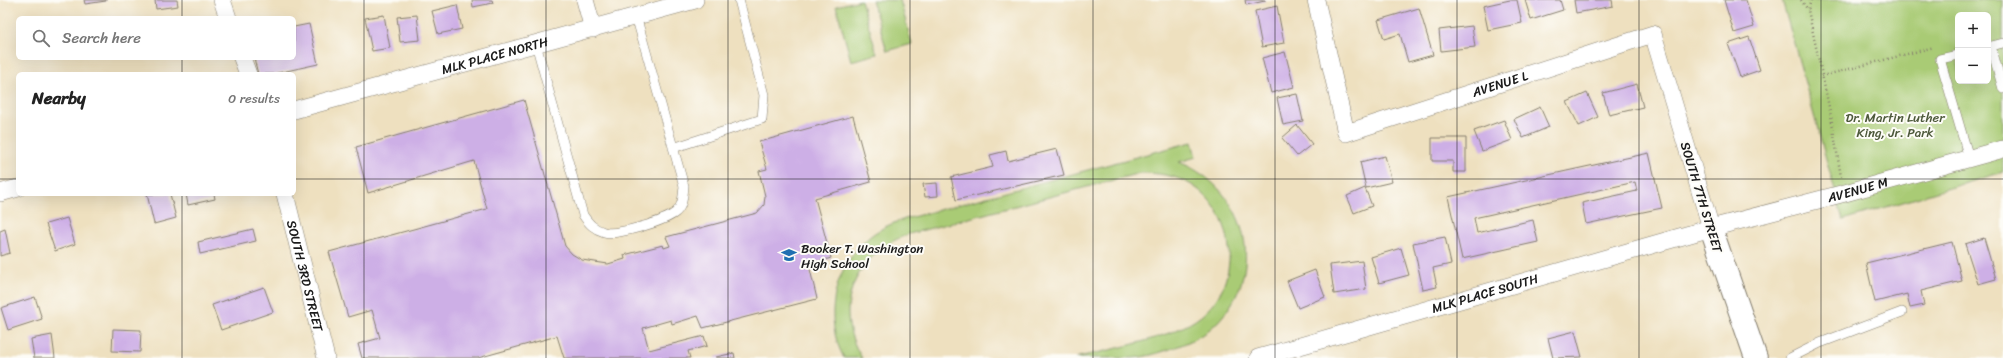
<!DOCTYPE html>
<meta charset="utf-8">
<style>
body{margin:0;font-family:Sriracha,sans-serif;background:#f2f2f2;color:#222}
.controls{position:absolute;right:12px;top:12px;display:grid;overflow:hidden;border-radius:6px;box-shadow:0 4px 16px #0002}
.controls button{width:36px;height:36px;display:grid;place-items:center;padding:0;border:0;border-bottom:1px solid #e0e0e0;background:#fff;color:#222;font:20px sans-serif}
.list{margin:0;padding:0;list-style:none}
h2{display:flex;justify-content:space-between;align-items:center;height:52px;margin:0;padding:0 16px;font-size:17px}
h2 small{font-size:13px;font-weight:400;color:#767676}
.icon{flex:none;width:22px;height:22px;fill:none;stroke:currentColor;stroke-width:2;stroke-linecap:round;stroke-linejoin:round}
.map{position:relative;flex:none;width:2003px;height:358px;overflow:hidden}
.search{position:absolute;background:#fff;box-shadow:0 4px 16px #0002;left:16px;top:16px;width:280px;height:44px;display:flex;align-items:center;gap:10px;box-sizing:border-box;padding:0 14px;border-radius:6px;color:#767676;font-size:15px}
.panel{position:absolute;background:#fff;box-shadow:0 4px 16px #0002;left:16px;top:72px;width:280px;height:124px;border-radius:6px}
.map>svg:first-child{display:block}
.green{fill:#a9cb74;stroke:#627448;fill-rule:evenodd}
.building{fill:#cdafe6}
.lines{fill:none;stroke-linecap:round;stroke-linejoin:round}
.service-casing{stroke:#857e6e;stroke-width:10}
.minor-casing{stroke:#857e6e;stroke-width:18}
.tertiary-casing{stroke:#857e6e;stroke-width:24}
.path{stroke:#857e6e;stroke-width:2.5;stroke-dasharray:1 3;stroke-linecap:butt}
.service{stroke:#fff;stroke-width:9}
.minor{stroke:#fff;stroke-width:17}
.tertiary{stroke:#fff;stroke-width:22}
.grid{fill:none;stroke:#1c1c1c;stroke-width:1;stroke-opacity:0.55}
.labels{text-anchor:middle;stroke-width:4;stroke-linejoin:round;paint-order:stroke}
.street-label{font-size:13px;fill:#1c1c1c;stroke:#fdfcf7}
.park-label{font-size:13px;fill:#4d593b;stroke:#fdfcf7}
.poi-label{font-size:13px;fill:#1c1c1c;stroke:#fdfcf7;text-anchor:start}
</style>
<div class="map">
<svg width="2003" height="358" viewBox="0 0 2003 358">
<rect width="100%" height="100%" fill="#fdfcf7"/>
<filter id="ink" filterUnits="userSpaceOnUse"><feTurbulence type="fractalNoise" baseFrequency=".025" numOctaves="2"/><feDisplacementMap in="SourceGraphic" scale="8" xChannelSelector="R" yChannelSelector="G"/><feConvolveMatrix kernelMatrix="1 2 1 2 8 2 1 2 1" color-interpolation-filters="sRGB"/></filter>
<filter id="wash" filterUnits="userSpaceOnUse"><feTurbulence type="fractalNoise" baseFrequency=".012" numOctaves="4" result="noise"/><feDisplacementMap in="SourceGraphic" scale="16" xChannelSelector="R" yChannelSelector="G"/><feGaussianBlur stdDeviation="0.9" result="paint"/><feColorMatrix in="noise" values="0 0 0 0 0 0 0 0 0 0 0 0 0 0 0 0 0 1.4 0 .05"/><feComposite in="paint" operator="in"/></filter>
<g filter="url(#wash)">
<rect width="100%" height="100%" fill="#eee0bf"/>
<path class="green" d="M861,0L877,54L851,61L836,6Z
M872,0H900L912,44L887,51Z
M1782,0H2003V172L1843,220ZM1958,15H1988V81H1958Z
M1192,142L1196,157L1179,162C1232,183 1262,242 1236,296C1228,312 1215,327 1200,336C1185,345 1151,357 1133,358C1114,358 1095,358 1075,358C1111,349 1174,338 1201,316C1244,281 1236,211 1190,184C1174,175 1158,173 1140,173L909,234C856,253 830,308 862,358H844C823,320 833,270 865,241C876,230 890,224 905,219Z"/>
<g id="blocks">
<path class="building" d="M84,0H106V1L85,4Z
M155,0H177L178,6L156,9Z
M472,0H492L493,3L473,7Z
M1245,0H1265V1L1246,5Z
M1510,0H1517L1522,23L1488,30L1483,6Z
M1525,0H1560L1563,10L1531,20Z
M1574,0H1612L1613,6L1576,13Z
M1724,0H1746L1754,27L1734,33Z
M457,5L462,29L438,34L432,11Z
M1277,6L1284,43L1262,47L1255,11Z
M1419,8L1433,55L1408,62L1400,34L1384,39L1378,20Z
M384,15L390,48L372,51L365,18Z
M417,15L420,40L400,42L397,17Z
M309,24L318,64L273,74H258L254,58H294V27Z
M1472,26L1475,47L1441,51L1439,30Z
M1749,37L1760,70L1740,77L1728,44Z
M1285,52L1294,87L1271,93L1262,58Z
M1637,84L1643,107L1609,115L1603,93Z
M1587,93L1598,117L1579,126L1567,102Z
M1297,94L1303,121L1283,125L1277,98Z
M524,100L565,246L572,254L582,260L608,264L625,259L624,255L663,245L664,248L670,246L666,237L757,213L764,205L765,196L759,171L767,169L759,142L853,116L871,182L815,198L831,258L809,265L817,299L703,328L698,316L672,324L671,320L643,328L649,350L704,336L707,346L688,351L690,358H564L557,336L478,358H362L358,344L380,338L372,310L348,317L329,252L487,209L474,161L368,193L356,147Z
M1540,107L1549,127L1523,138L1514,119Z
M1504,120L1512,140L1482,151L1474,131Z
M1297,125L1312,144L1297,156L1282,138Z
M1432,138H1466V172H1453V161H1432Z
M1057,149L1064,175L956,200L951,177L993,167L990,155L1006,151L1008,161Z
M1649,153L1662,208L1586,224L1582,203L1637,191L1635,182L1474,218L1477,233L1533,220L1538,242L1462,259L1448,197Z
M1385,156L1392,182L1366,188L1360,162Z
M937,183L938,196L925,197L923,184Z
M1365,188L1372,206L1354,213L1347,196Z
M147,194H170L176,218L154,224Z
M186,194H214L215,199L188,205Z
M67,218L75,244L55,251L46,224Z
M5,229L10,253L0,256V231Z
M253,229L256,241L200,254L198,242Z
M1445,237L1451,264L1433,268L1437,287L1423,290L1413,243Z
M1984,238L1996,279L1978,284L1965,244Z
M1952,242L1962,281L1921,291L1924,305L1910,308L1907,294L1875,302L1866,263Z
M1401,248L1409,275L1379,283L1371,257Z
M1362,261L1366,289L1334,294L1330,265Z
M1315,270L1325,297L1298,308L1287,281Z
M264,287L273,312L221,330L212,305Z
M35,297L42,319L8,330L1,308Z
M113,329L141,330L140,352L112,351Z
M1575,331L1582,357L1553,358L1548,338Z
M52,335L55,358H34L31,339Z
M734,353L735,358H716V357Z"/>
</g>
</g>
<g filter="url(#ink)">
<use href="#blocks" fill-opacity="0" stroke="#857e6e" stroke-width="1"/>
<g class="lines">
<g class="service-casing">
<path id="service" d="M536,44L583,215C589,224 594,229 604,232C616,236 666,221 676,212C683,206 683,195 684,186L636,16
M1991,46L2003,89
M1988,47L2003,43
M1958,55L1940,59L1969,158
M673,148L762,119L764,95L739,0
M1790,358L1820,343L1902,312"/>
</g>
<g class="minor-casing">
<g id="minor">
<path d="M222,0L228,18"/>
<path d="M585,0L593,29"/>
<path id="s1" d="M1316,0L1346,133L1653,34L1711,228"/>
<path d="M242,58L248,74"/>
<path id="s2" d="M294,110L695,0"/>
<path d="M0,193L18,188"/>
<path id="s3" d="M285,194L326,358"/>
<path id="s4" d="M1258,358L1711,228L1845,193L2003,149"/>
</g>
</g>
<g class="tertiary-casing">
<path id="tertiary" d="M1711,228L1756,358"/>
</g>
<path class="path" d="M1801,0L1808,10
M1811,0L1808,10L1831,116L1841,177
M1822,76L1934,47"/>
<use href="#service" class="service"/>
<use href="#minor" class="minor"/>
<use href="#tertiary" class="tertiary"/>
</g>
</g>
<path class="grid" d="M182,0V18M364,0V358M546,0V358M728,0V358M910,0V358M1093,0V358M1275,0V358M1457,0V358M1639,0V358M1821,0V358M182,58V74M0,179H18M294,179H2003M182,194V358"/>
<defs>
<g id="school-bare" transform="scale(1.2)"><path d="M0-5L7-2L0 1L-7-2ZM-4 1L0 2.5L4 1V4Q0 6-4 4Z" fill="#1f6fb2" stroke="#fdfcf7" stroke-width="2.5" paint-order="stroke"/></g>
</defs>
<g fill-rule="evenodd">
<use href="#school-bare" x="789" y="255"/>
</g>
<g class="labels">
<g class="street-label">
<text dy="5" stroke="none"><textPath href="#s2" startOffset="208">MLK PLACE NORTH</textPath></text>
<text dy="5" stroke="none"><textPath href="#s1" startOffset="298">AVENUE L</textPath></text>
<text dy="5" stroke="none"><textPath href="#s4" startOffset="623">AVENUE M</textPath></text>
<text transform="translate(1702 197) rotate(73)" y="5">SOUTH 7TH STREET</text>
<text dy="5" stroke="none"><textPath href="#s3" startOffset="84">SOUTH 3RD STREET</textPath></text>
<text dy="5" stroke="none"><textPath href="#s4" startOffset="236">MLK PLACE SOUTH</textPath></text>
</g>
<g class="park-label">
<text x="1895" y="122">Dr. Martin Luther<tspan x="1895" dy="15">King, Jr. Park</tspan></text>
</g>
<g class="poi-label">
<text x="801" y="253">Booker T. Washington<tspan x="801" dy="15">High School</tspan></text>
</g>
</g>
</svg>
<div class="controls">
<button>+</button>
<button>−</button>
</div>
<div class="search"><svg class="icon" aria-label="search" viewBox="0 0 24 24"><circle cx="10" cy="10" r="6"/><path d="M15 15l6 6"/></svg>Search here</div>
<section class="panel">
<h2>Nearby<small>0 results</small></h2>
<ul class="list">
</ul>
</section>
</div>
